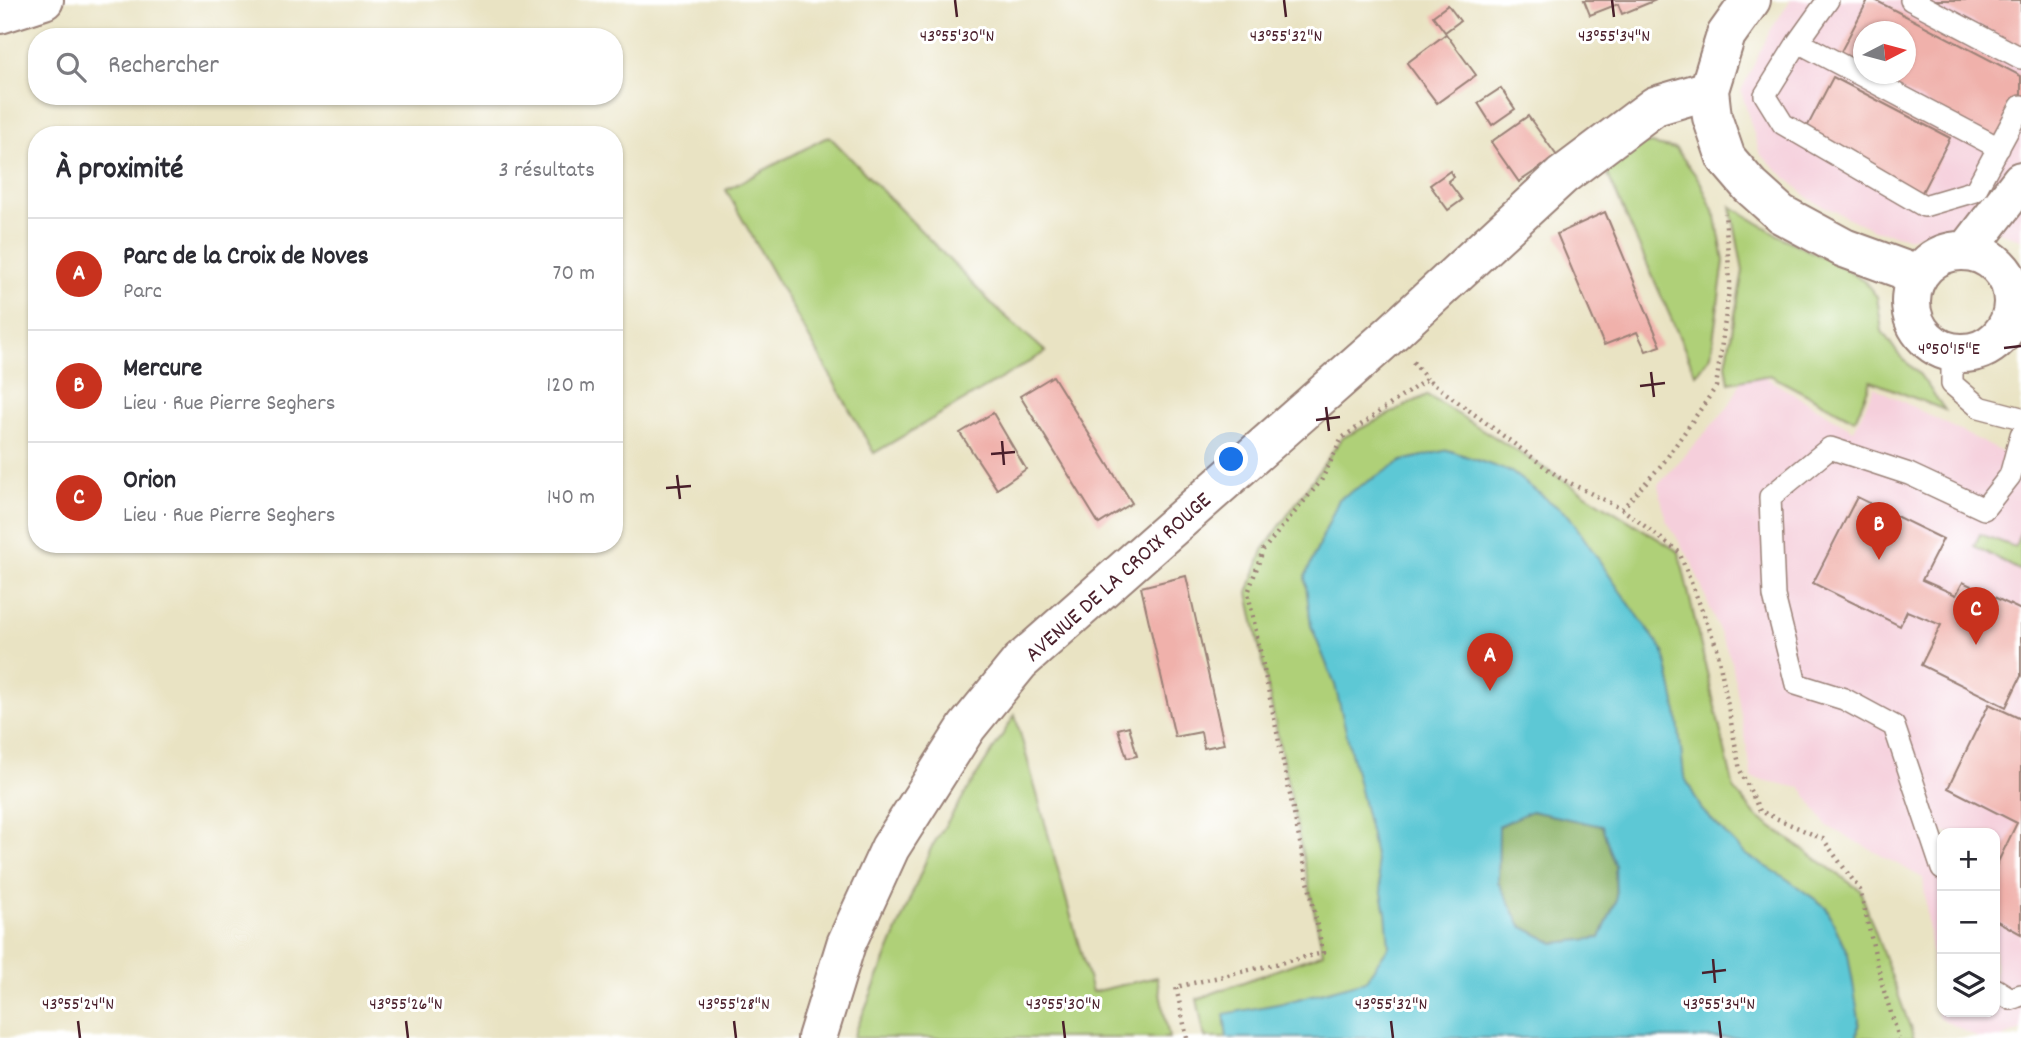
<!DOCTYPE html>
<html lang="fr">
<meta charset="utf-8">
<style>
body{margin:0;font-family:Dekko,sans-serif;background:#f2f2f3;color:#2b2b33}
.controls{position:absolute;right:21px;bottom:21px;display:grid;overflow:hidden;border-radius:14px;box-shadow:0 2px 5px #0004}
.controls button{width:63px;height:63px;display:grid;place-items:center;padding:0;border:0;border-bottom:2px solid #e1e1e2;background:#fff;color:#2b2b33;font:35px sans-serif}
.compass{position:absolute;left:1853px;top:21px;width:63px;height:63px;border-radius:50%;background:#fff;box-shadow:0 2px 5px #0004;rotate:84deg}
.you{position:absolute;left:1232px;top:460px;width:24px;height:24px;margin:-18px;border:5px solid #fff;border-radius:50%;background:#1a73e8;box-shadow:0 0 0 10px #1a73e833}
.badge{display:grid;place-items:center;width:46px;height:46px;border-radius:50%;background:#c8321e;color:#fff;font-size:23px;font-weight:700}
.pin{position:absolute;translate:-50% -58px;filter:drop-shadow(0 2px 4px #0008)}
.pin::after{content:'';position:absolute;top:37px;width:24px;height:21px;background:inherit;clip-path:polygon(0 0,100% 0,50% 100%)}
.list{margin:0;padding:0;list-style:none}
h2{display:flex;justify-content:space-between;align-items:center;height:91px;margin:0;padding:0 28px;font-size:30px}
h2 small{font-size:23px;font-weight:400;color:#7c7c81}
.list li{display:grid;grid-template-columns:46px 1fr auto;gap:21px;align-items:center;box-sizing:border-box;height:112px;padding:0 28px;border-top:2px solid #e1e1e2}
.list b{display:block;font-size:26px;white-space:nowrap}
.list p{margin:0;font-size:23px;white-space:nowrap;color:#7c7c81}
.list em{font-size:23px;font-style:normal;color:#7c7c81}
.icon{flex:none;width:38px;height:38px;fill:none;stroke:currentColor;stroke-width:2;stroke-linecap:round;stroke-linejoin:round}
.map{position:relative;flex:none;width:2021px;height:1038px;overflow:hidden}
.search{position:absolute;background:#fff;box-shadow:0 2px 5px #0004;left:28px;top:28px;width:595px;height:77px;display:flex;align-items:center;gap:18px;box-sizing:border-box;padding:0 24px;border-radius:28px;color:#7c7c81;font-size:26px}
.panel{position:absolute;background:#fff;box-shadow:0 2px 5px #0004;left:28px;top:126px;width:595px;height:427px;border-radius:28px}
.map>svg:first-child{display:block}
.built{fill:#f5cfdb;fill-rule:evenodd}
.green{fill:#afd078;stroke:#7c7852;stroke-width:2}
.forest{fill:#8bb268;stroke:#6a684a;stroke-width:2}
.water{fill:#5dc8d5;stroke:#547480;stroke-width:2;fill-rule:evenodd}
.building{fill:#f0b1ab}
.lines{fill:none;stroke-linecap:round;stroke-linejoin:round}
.lane-casing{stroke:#9a8177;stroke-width:24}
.street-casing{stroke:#9a8177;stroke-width:42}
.path{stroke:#9a8177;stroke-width:4.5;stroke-dasharray:2 5;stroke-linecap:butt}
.lane{stroke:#fff;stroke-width:21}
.street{stroke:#fff;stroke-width:38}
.ticks{fill:none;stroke:#4a1f2b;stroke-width:2.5}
.labels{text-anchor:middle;stroke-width:6;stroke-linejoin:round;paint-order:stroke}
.street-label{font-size:23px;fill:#4a1f2b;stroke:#fff}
.ticks-label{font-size:18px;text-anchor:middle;fill:#4a1f2b;stroke:#fff;stroke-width:6;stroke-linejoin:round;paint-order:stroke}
</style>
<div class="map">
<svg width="2021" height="1038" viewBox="0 0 2021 1038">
<rect width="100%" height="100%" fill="#fff"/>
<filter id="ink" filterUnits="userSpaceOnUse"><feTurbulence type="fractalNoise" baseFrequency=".0143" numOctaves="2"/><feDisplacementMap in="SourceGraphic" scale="14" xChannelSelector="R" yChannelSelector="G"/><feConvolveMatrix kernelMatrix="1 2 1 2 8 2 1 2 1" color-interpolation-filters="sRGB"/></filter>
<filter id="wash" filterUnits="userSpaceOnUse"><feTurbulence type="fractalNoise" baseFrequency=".00686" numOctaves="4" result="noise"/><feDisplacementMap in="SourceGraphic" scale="28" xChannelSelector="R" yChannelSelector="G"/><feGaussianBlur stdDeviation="1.57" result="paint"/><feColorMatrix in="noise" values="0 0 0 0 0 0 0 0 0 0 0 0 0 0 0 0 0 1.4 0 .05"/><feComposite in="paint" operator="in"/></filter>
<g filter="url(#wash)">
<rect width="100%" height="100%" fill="#e9e3c3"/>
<path class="built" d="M1791,0H2021V239L1965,222L1909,238L1874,230L1811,200L1760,154L1741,91L1770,31ZM1864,32H1906V74H1864Z
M1748,367L1854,430L1874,387L2021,462V1030L2002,1038H1978L1938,1017L1923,878L1827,826L1801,788L1752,778L1732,662L1690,559L1666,520L1658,485L1729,406ZM1942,833H1995V1012H1942Z"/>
<path class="green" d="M829,136L996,308L1046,352L874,453L726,190Z
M1645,143L1676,149L1700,181L1716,217L1724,261L1711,355L1696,375L1604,166Z
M1731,206L1783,238L1835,263L1865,282L1877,297L1882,331L1899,355L1920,375L1945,410L1871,381L1855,420L1770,375L1729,383L1726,364L1743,271Z
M1427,395L1679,552L1734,789L1756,816L1860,890L1914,1038H1205L1197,999L1323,953L1248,593L1263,550L1342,438Z
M2021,531V571L1974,546L1980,534L2015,547Z
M1015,715L1092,992L1157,977L1169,1038H853L931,848Z"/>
<path class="forest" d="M1531,811L1602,826L1615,865L1616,901L1600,938L1554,943L1521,926L1498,882L1499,826Z"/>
<path class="water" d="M1448,450L1511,472L1569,516L1620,591L1664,652L1677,712L1684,776L1702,810L1745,854L1784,877L1826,907L1848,954L1859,1019L1857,1038H1227L1224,1014L1283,1003L1365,981L1389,946L1386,913L1371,836L1335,685L1311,626L1305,577L1339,499L1402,461ZM1531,811L1602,826L1615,865L1616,901L1600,938L1554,943L1521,926L1498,882L1499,826Z"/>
<g id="blocks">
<path class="building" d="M1584,0H1656L1622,14L1618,4L1590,15Z
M1868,0H1875L2021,76V99L2000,141L1871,74H1906V32H1864V70L1838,57Z
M1930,0H2021V47Z
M1448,5L1460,21L1445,32L1433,16Z
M1446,34L1476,75L1437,103L1407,63Z
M1833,77L1950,138L1920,196L1803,135Z
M1501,88L1515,109L1492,125L1478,103Z
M1528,116L1557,156L1519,182L1491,142Z
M1450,171L1453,177L1448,181L1462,200L1448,210L1430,185Z
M1605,212L1661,346L1646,351L1637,332L1604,345L1557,234Z
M1053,376L1132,503L1099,524L1020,396Z
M993,413L1026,469L997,489L960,433Z
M1857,497L1943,539L1922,580L1956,595L1963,582L2021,610V676L2006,707L1921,665L1941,625L1907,611L1900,626L1813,583Z
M1186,576L1224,744L1204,748L1201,732L1175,737L1141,587Z
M1989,704L2021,719V934L1995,920V868L2017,823L1948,788Z
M1129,726L1137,756L1127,758L1118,729Z"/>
</g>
</g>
<g filter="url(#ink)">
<use href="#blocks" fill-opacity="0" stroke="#9a8177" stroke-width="2"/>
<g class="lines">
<g class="lane-casing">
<path id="lane" d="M1828,0L1798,42L1765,95L1783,124L1924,206L1975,191L2021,106
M1911,0L2021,58
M1798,42L1999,148
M1952,354V384L1979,407L2021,418
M1942,869L1894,726L1844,699L1796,684L1774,596L1770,497L1830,448L1909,474L1984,509L2010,476L2021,435
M1995,989L2011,999L2021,995"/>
</g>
<g class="street-casing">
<path id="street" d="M1751,0L1726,35L1709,90L1712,117L1726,158L1750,186L1781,214L1844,248L1918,275
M0,14L44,0
M1967,251L2021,181
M1911 302a51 51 0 1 1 102 0a51 51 0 1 1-102 0Z
M817,1038L846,944L890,848L967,727L1020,662L1391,334L1562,176L1655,106L1709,90"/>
</g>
<path class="path" d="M1413,362L1427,379
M1622,509L1664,462L1716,387L1730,283L1725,213
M1187,1038L1176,987L1323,953L1248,593L1263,550L1321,481L1342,438L1427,379L1560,478L1622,509L1679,552L1717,648L1740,770L1760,811L1823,839L1860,890L1883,988L1899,1038"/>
<use href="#lane" class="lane"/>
<use href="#street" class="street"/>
</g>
</g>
<path class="ticks" d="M955,0L957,17M1284,0L1286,17M1612,0L1614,17M2004,348L2021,346M1651,372L1654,397M1640,386L1665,383M1326,407L1329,431M1316,420L1340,417M1002,441L1004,465M991,454L1015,452M677,475L680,499M666,488L691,486M1713,959L1715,983M1702,973L1726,970M78,1021L80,1038M406,1021L408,1038M734,1021L736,1038M1063,1021L1065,1038M1391,1021L1393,1038M1719,1021L1721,1038"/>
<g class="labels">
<g class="street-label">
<text transform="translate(1117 576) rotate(-42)" y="8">AVENUE DE LA CROIX ROUGE</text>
</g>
</g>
<g class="ticks-label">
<text x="957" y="41">43°55'30"N</text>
<text x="1286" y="41">43°55'32"N</text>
<text x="1614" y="41">43°55'34"N</text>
<text x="1949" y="354">4°50'15"E</text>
<text x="78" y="1009">43°55'24"N</text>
<text x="406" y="1009">43°55'26"N</text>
<text x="734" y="1009">43°55'28"N</text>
<text x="1063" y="1009">43°55'30"N</text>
<text x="1391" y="1009">43°55'32"N</text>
<text x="1719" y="1009">43°55'34"N</text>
</g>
</svg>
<div class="controls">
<button>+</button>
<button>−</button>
<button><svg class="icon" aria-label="layers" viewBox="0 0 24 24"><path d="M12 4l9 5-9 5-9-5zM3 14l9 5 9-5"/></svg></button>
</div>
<svg class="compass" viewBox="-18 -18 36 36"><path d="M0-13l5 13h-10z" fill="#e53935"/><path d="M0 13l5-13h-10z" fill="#7c7c81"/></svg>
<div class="you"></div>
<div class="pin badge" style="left:1490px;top:691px">A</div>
<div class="pin badge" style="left:1879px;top:560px">B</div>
<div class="pin badge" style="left:1976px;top:645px">C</div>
<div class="search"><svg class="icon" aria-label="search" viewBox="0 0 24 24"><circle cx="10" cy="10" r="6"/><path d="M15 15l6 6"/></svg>Rechercher</div>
<section class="panel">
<h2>À proximité<small>3 résultats</small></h2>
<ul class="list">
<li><span class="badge">A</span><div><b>Parc de la Croix de Noves</b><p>Parc</p></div><em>70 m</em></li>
<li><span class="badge">B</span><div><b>Mercure</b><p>Lieu · Rue Pierre Seghers</p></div><em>120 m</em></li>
<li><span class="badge">C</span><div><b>Orion</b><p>Lieu · Rue Pierre Seghers</p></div><em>140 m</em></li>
</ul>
</section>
</div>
